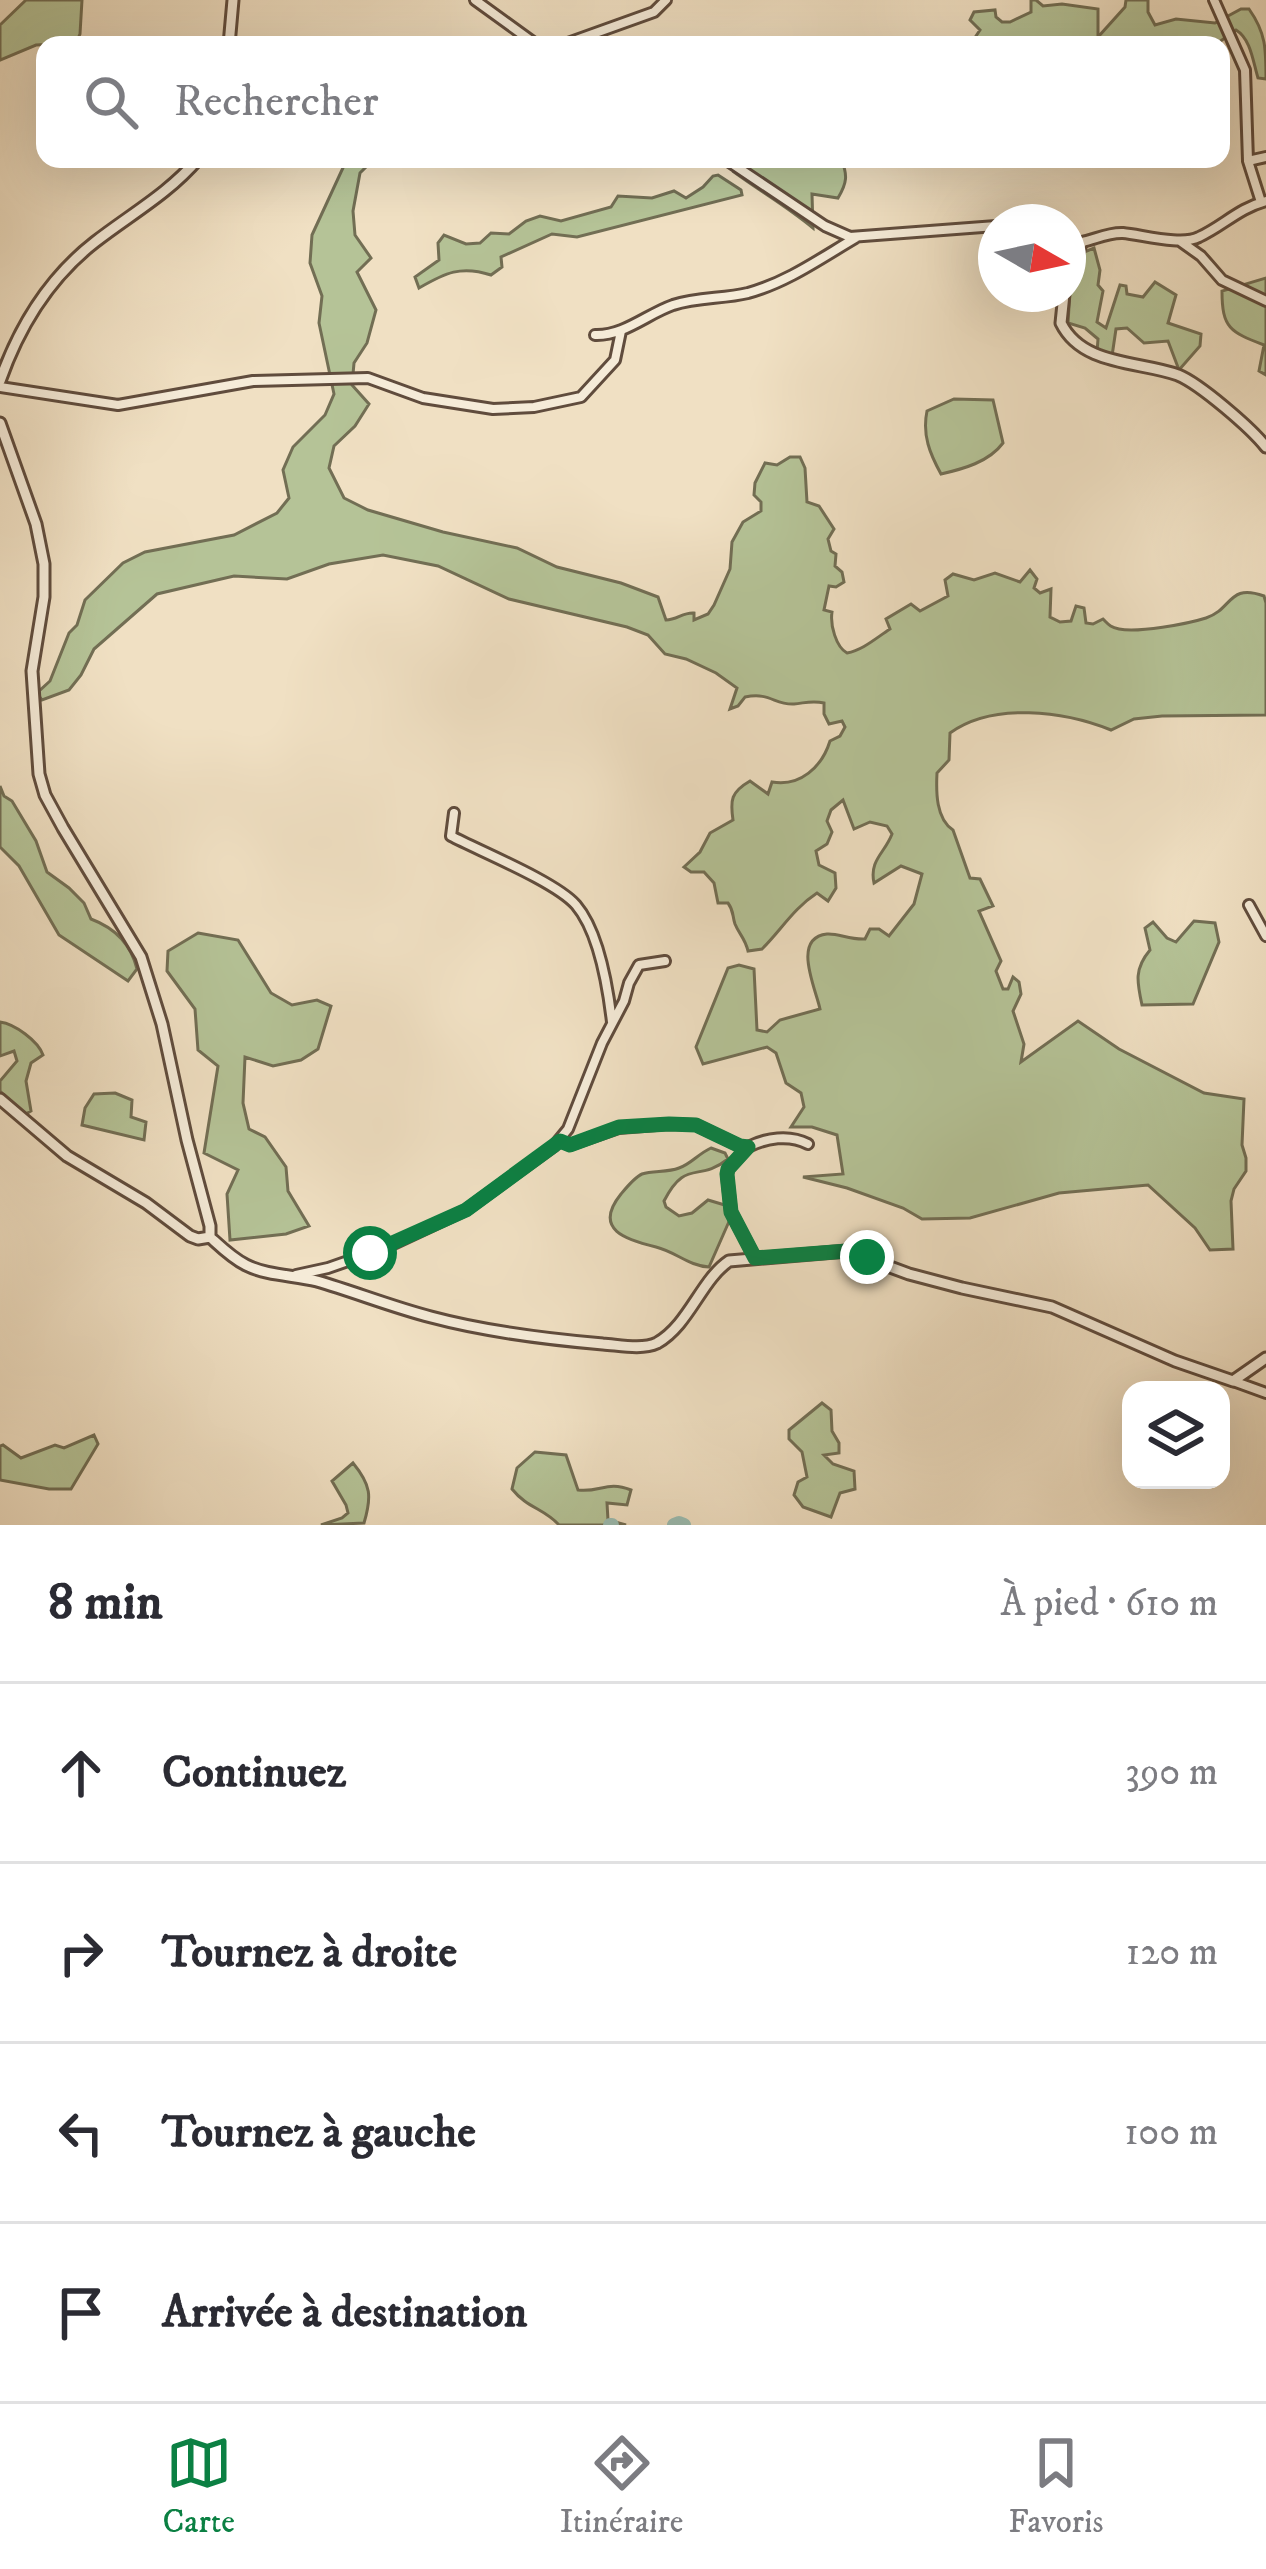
<!DOCTYPE html>
<html lang="fr">
<meta charset="utf-8">
<style>
body{margin:0;font-family:"IM FELL DW Pica",serif;background:#f2f2f3;color:#2b2b33}
.controls{position:absolute;right:36px;bottom:36px;display:grid;overflow:hidden;border-radius:24px;box-shadow:0 12px 48px #0002}
.controls button{width:108px;height:108px;display:grid;place-items:center;padding:0;border:0;border-bottom:3px solid #e1e1e2;background:#fff;color:#2b2b33;font:60px sans-serif}
.compass{position:absolute;left:978px;top:204px;width:108px;height:108px;border-radius:50%;background:#fff;box-shadow:0 12px 48px #0002;rotate:99deg}
.stop{position:absolute;width:36px;height:36px;margin:-27px;border:9px solid #0b8043;border-radius:50%;background:#fff}
.stop.end{background:#0b8043;border-color:#fff;box-shadow:0 3px 12px #0008}
.list{margin:0;padding:0;list-style:none}
h2{display:flex;justify-content:space-between;align-items:center;height:156px;margin:0;padding:0 48px;font-size:51px}
h2 small{font-size:39px;font-weight:400;color:#7c7c81}
.list li{display:grid;grid-template-columns:78px 1fr auto;gap:36px;align-items:center;box-sizing:border-box;height:180px;padding:0 48px;border-top:3px solid #e1e1e2}
.list b{display:block;font-size:45px;white-space:nowrap}
.list em{font-size:39px;font-style:normal;color:#7c7c81}
.icon{flex:none;width:66px;height:66px;fill:none;stroke:currentColor;stroke-width:2;stroke-linecap:round;stroke-linejoin:round}
.map{position:relative;flex:none;width:1266px;height:1525px;overflow:hidden}
.search{position:absolute;background:#fff;box-shadow:0 12px 48px #0002;left:36px;right:36px;top:36px;height:132px;display:flex;align-items:center;gap:30px;box-sizing:border-box;padding:0 42px;border-radius:24px;color:#7c7c81;font-size:45px}
.sheet{height:876px;background:#fff}
nav{display:flex;justify-content:space-around;align-items:center;box-sizing:border-box;height:168px;border-top:3px solid #e1e1e2;background:#fff;font-size:33px;color:#7c7c81}
nav a{display:grid;justify-items:center;gap:6px}
nav .on{color:#0b8043}
.map>svg:first-child{display:block}
.green{fill:#b5c397;stroke:#726e54;stroke-width:3}
.lines{fill:none;stroke-linecap:round;stroke-linejoin:round}
.river{stroke:#9abdb3;stroke-width:14}
.minor-casing{stroke:#604c3d;stroke-width:14}
.tertiary-casing{stroke:#604c3d;stroke-width:15}
.minor{stroke:#f5ebd8;stroke-width:8}
.tertiary{stroke:#f5ebd8;stroke-width:9}
.route{stroke:#0b8043;stroke-width:15}
</style>
<div class="map">
<svg width="1266" height="1525" viewBox="0 0 1266 1525">
<rect width="100%" height="100%" fill="#f0e0c3"/>
<filter id="stains"><feTurbulence type="fractalNoise" baseFrequency=".00167" numOctaves="4"/><feColorMatrix values="0 0 0 0 .2 0 0 0 0 .09 0 0 0 0 .02 0 0 0 .5 -.17"/></filter>
<radialGradient id="worn" r=".72"><stop offset=".6" stop-color="#630" stop-opacity="0"/><stop offset="1" stop-color="#630" stop-opacity=".3"/></radialGradient>
<path class="green" d="M26,0H82L80,34L76,43L36,45L0,60V25Z
M1031,0H1036L1043,6L1062,4L1098,9V37L1125,7L1126,0H1148V12L1155,25L1176,19L1215,23L1241,9H1249C1266,33 1266,49 1266,79L1258,78C1253,62 1251,39 1236,30L1215,45H970L980,30L970,20L974,12L995,10L996,17L1002,22H1010L1031,12Z
M347,159H374L360,173L353,211L355,235L371,258L357,272L376,310L367,343L354,363L352,385L369,404L355,426L334,446L329,468L344,498L368,510L443,532L517,548L557,567L621,583L658,597L666,620C677,620 683,612 694,613V620L708,614L714,605L730,569L732,542L743,522L761,511V502L754,495L755,483L765,463L777,465L790,457H800L805,468L807,502L819,506L834,529L828,539L831,551L836,554L835,566L842,572L844,582L836,587L829,586L824,610L832,612C830,625 836,647 847,653C863,650 876,638 890,629L886,619L911,604L920,611L948,596L945,580L953,574L974,580L995,573L1020,582L1030,570L1037,579L1034,588L1040,593L1051,589L1050,617L1060,622L1071,621L1076,606L1084,608L1086,623L1093,624L1103,619C1109,625 1110,627 1119,629C1138,633 1187,624 1206,618C1233,609 1228,583 1264,596L1266,603V715L1162,716L1134,719L1111,730C1064,711 993,702 950,733L949,760L937,773C936,792 936,819 953,830L970,878L980,879L993,906L979,911L1001,961L996,971L1003,989H1008L1013,977L1019,982L1021,994L1013,1011L1024,1044L1021,1062L1078,1021L1119,1049L1204,1093L1244,1099L1242,1145L1246,1158V1171L1234,1189L1231,1201L1233,1249L1210,1250L1195,1228L1148,1185L1059,1193L970,1218L922,1219L903,1208L847,1188L803,1177L843,1174L837,1135L812,1127H791L804,1107L801,1093L786,1083L776,1053L767,1047L703,1064L696,1047L728,968L739,965L754,969L757,1030L767,1032L780,1020L820,1009C816,989 791,938 827,934C838,933 850,940 865,939L870,929H879L889,936L914,904L922,874L901,866L874,883C869,860 885,853 892,834L887,826L870,822L854,829L843,800L831,810L827,821L832,832L827,844L816,851L819,865L835,873L836,888L828,901L817,893C794,908 781,930 762,949L748,951C745,938 739,934 735,924C732,915 734,911 728,903H718L714,883L704,872H691L684,867L700,852L710,833L733,820C730,800 731,792 750,781L768,794L772,782C800,787 822,767 830,741L840,736L845,727L842,721L829,724L824,714V703C812,700 805,703 794,704C774,705 771,692 745,697L738,706L730,709L737,688L716,673L686,659L665,654L648,635L627,627L509,599L438,566L383,555L329,564L287,579L234,576L157,594L94,649L81,675L69,690L42,700L37,693L50,681L69,633L77,625L85,600L123,563L145,552L234,535L277,513L289,498L283,470L293,447L325,415L334,394L319,323L322,296L310,263L312,235Z
M747,159H841C848,175 847,183 838,198L812,194L813,228C788,207 760,191 734,172Z
M718,175L741,190L742,195L577,237L552,234L501,257L502,267L491,275C461,265 445,273 419,288L415,277L439,260L438,243L444,235L466,244L480,243L491,233L509,234L526,221L540,216L561,221L611,207L618,196L652,198L674,191L686,198L703,187L713,176Z
M1094,248L1100,270L1098,285L1103,291L1097,322L1106,328L1120,285L1126,286L1127,294L1143,297L1155,282L1176,295L1168,323L1201,334L1200,346L1179,370L1168,341L1144,343L1127,328L1116,329L1112,356L1097,352L1098,339L1085,328L1068,323L1072,257Z
M1266,278V375L1259,371L1264,345C1230,332 1222,328 1222,291Z
M954,399L993,400L1003,443C989,462 963,469 941,474C930,454 922,435 927,411Z
M0,786L4,796L12,801L36,841L47,872L69,888L84,903L91,919C115,928 131,944 137,969L128,981L59,935L19,866L0,847Z
M1194,921L1215,923L1219,942L1193,1004L1142,1005C1137,982 1134,969 1150,950L1145,928L1153,922L1167,938L1176,942Z
M198,933L238,940L271,993L292,1005L317,1000L331,1006L318,1049L301,1060L273,1066L245,1057L243,1103L249,1129L265,1137L286,1167L288,1191L309,1226L286,1234L230,1240L227,1194L238,1170L204,1153L218,1066L198,1050L195,1009L167,971L168,951Z
M0,1022C15,1024 38,1041 43,1055L31,1063L26,1081L31,1111L24,1115L0,1091V1081L17,1061L14,1051L0,1056Z
M115,1093L132,1100L131,1117L146,1122L144,1140L82,1125L85,1108L94,1094Z
M711,1148L725,1153L728,1159C698,1183 686,1158 664,1201L666,1207L679,1216L692,1213L708,1200L728,1206L731,1217L709,1267C689,1266 676,1252 656,1247C627,1240 592,1230 621,1194C626,1188 635,1177 642,1174C653,1170 667,1173 679,1168C691,1164 698,1154 711,1148Z
M822,1403L831,1410L832,1431L839,1443V1453L824,1455L833,1464L854,1471L855,1489L840,1493L831,1517L803,1507L794,1495L798,1482L807,1477L802,1452L789,1439V1430Z
M94,1435L98,1444L71,1489H49L0,1480V1446L3,1445L21,1458L55,1445L64,1448Z
M535,1452L566,1455L578,1490C600,1493 607,1480 631,1490L627,1505L607,1503L608,1520L626,1525H559C545,1509 527,1508 512,1489L517,1468Z
M353,1463C371,1485 372,1496 364,1523L321,1525L342,1518L348,1513L346,1505L332,1481Z"/>
<g class="lines">
<path class="river" d="M610,1525H612
M674,1525L679,1523L684,1525"/>
<g class="minor-casing">
<path id="minor" d="M475,0L537,45
M1214,0L1245,70L1248,161L1261,202
M562,45L654,12L666,0
M725,159L825,226L850,237L996,226
M1248,161L1266,157
M1180,241L1201,256L1222,280L1266,301
M1068,243C1087,245 1103,232 1123,233C1143,235 1182,246 1199,237C1223,226 1239,208 1266,201
M595,335C624,336 647,314 673,305C698,297 723,299 748,293C788,282 821,258 857,237
M0,387L118,405L253,381L368,378L423,398L493,409L534,407L581,397L615,360L621,331
M454,813L451,836C482,852 556,882 576,905C599,932 608,988 612,1022
M1249,905L1266,936
M560,1141L570,1145L619,1128L669,1124L696,1125L740,1146L748,1147L728,1169L727,1175L731,1212L755,1258
M748,1147C766,1138 789,1134 808,1144
M296,1275L328,1268L385,1248L466,1210L554,1146L568,1129L602,1043L624,1001L629,983L639,965L665,961
M1233,1381L1266,1393"/>
</g>
<g class="tertiary-casing">
<path id="tertiary" d="M229,45L233,0
M1068,282L1081,244
M1064,294L1061,323C1082,366 1139,361 1178,375C1200,384 1251,428 1266,447
M0,381C19,327 50,277 95,242C131,214 168,194 198,159
M0,423L36,524L44,564V597L32,671L39,774L45,795L63,828L141,957L162,1024L187,1140L210,1226V1237
M0,1099L67,1156L146,1203L190,1236L198,1239L210,1237C221,1247 232,1258 246,1265C268,1276 294,1275 317,1281C355,1292 392,1307 431,1317C487,1332 545,1339 603,1344C619,1345 642,1350 657,1343C689,1325 701,1280 729,1261L847,1251L909,1274L962,1288L1052,1307L1175,1361L1233,1381L1266,1358"/>
</g>
<use href="#minor" class="minor"/>
<use href="#tertiary" class="tertiary"/>
</g>
<g class="lines">
<path class="route" d="M370,1253L466,1210L560,1141L570,1145L619,1127L669,1124L696,1125L740,1146L748,1147L728,1169L727,1174L731,1212L755,1258L847,1251L867,1257"/>
</g>
<rect width="100%" height="100%" filter="url(#stains)"/>
<rect width="100%" height="100%" fill="url(#worn)"/>
</svg>
<div class="controls">
<button><svg class="icon" aria-label="layers" viewBox="0 0 24 24"><path d="M12 4l9 5-9 5-9-5zM3 14l9 5 9-5"/></svg></button>
</div>
<svg class="compass" viewBox="-18 -18 36 36"><path d="M0-13l5 13h-10z" fill="#e53935"/><path d="M0 13l5-13h-10z" fill="#7c7c81"/></svg>
<div class="stop" style="left:370px;top:1253px"></div>
<div class="stop end" style="left:867px;top:1257px"></div>
<div class="search"><svg class="icon" aria-label="search" viewBox="0 0 24 24"><circle cx="10" cy="10" r="6"/><path d="M15 15l6 6"/></svg>Rechercher</div>
</div>
<section class="sheet">
<h2>8 min<small>À pied · 610 m</small></h2>
<ul class="list">
<li><svg class="icon" aria-label="ahead" viewBox="0 0 24 24"><path d="M12 20V5M6 11l6-6 6 6"/></svg><div><b>Continuez</b></div><em>390 m</em></li>
<li><svg class="icon" aria-label="right" viewBox="0 0 24 24"><path d="M7 20v-9h11M14 6l5 5-5 5"/></svg><div><b>Tournez à droite</b></div><em>120 m</em></li>
<li><svg class="icon" aria-label="left" viewBox="0 0 24 24"><path d="M17 20v-9H6M10 6l-5 5 5 5"/></svg><div><b>Tournez à gauche</b></div><em>100 m</em></li>
<li><svg class="icon" aria-label="arrive" viewBox="0 0 24 24"><path d="M6 21V4h12l-3 4 3 4H6"/></svg><div><b>Arrivée à destination</b></div></li>
</ul>
</section>
<nav>
<a class="on"><svg class="icon" aria-label="map" viewBox="0 0 24 24"><path d="M3 6l6-2 6 2 6-2v14l-6 2-6-2-6 2zM9 4v14M15 6v14"/></svg>Carte</a>
<a><svg class="icon" aria-label="directions" viewBox="0 0 24 24"><path d="M12 3l9 9-9 9-9-9zM9 14v-3h6M13 9l2 2-2 2"/></svg>Itinéraire</a>
<a><svg class="icon" aria-label="saved" viewBox="0 0 24 24"><path d="M7 4h10v16l-5-4-5 4z"/></svg>Favoris</a>
</nav>
